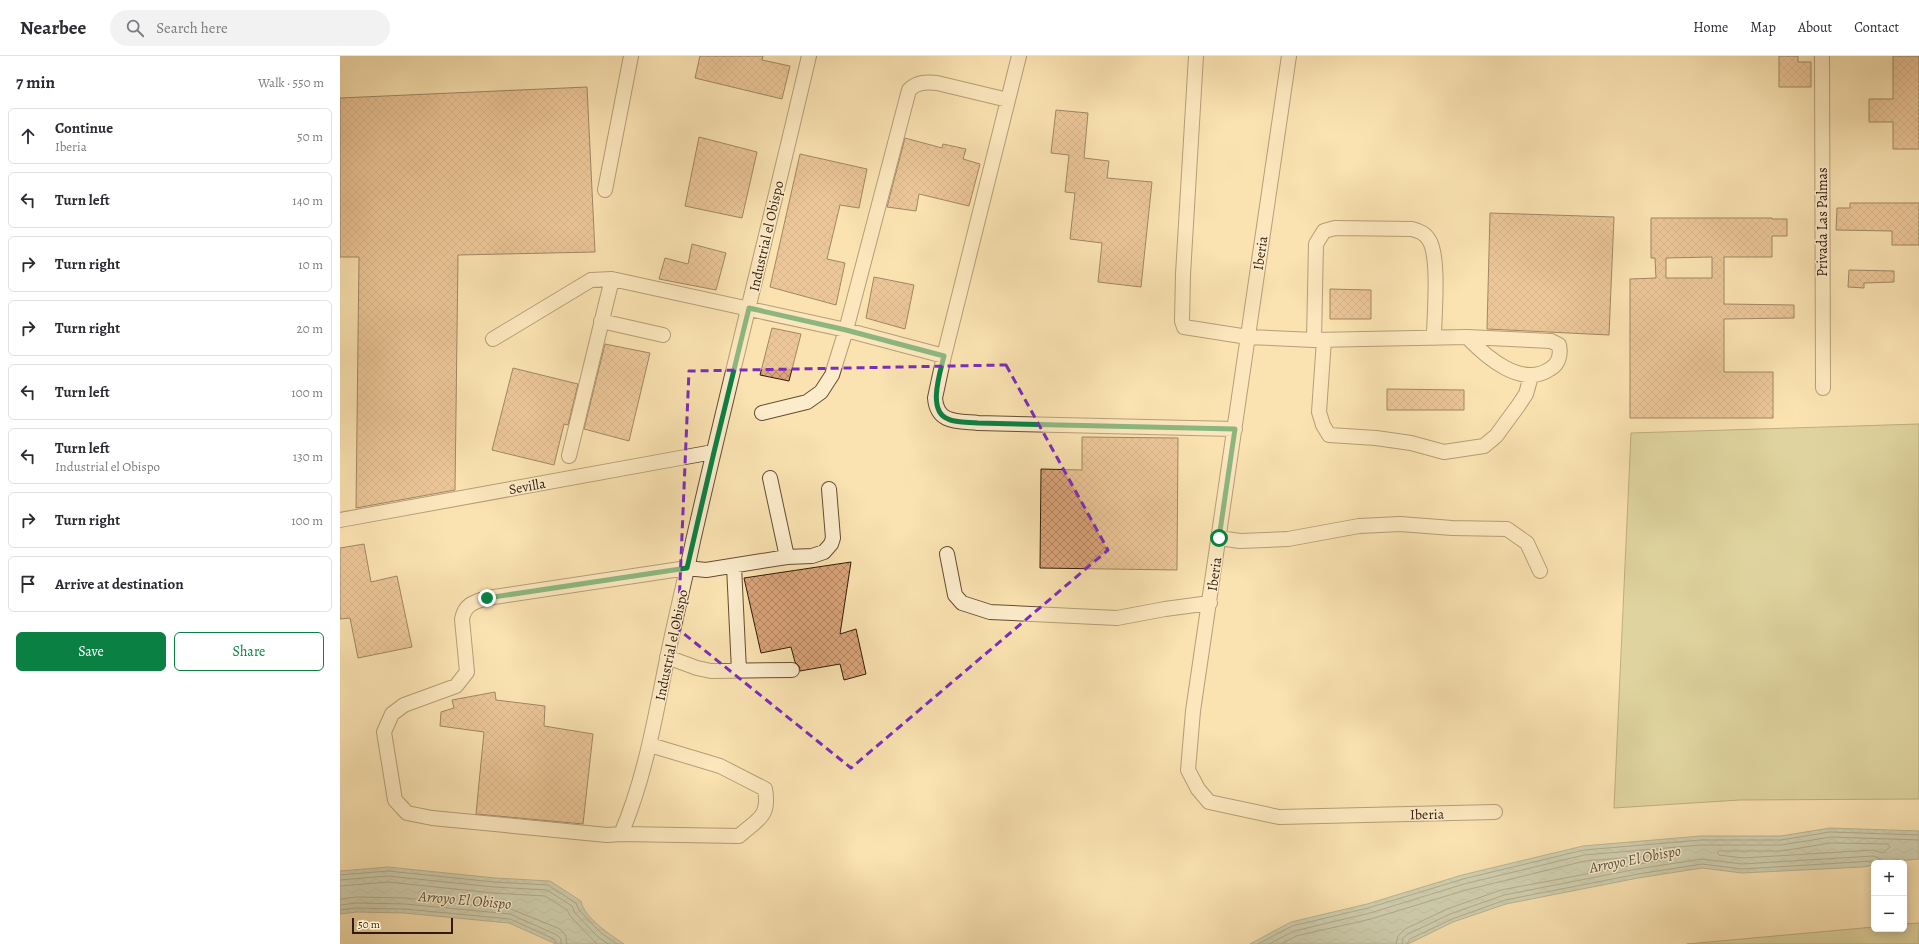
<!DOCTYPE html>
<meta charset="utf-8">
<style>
body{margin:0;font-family:Alegreya,serif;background:#f2f2f3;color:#2b2b33}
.controls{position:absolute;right:12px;bottom:12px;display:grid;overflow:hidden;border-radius:6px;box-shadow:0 2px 10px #0003}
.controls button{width:36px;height:36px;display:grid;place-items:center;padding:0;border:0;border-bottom:1px solid #e1e1e2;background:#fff;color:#2b2b33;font:20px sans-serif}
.scale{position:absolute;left:12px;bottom:10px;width:101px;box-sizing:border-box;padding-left:4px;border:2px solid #321b08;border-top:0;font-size:11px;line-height:14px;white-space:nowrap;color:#321b08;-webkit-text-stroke:3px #fceccc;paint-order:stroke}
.stop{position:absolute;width:12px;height:12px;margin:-9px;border:3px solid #0b8043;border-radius:50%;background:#fff}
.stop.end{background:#0b8043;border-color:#fff;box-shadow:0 1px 4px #0008}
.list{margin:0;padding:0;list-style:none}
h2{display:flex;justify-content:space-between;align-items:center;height:52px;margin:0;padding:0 16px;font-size:17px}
h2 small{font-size:13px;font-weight:400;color:#7c7c81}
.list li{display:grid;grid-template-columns:26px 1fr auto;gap:12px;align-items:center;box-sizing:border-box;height:56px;margin:0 8px 8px;padding:0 8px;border:1px solid #e1e1e2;border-radius:6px}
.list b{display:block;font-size:15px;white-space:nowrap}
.list p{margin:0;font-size:13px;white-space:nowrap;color:#7c7c81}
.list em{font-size:13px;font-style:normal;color:#7c7c81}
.actions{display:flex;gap:8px;padding:12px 16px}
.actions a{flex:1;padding:9px 0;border:1px solid #0b8043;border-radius:6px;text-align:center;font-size:14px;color:#0b8043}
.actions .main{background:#0b8043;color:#fff}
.icon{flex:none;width:22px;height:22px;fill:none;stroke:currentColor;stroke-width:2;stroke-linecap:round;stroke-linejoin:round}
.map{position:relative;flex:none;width:1579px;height:888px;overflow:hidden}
header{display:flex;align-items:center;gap:24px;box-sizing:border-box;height:56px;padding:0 20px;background:#fff;border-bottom:1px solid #e1e1e2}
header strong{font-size:19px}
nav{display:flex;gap:22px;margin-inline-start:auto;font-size:14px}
.search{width:280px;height:36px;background:#f2f2f3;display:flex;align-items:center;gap:10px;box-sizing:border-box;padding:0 14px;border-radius:22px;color:#7c7c81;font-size:15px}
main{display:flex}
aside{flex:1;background:#fff}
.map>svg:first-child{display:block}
.green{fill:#bfc38a;stroke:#786f49}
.water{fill:url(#water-waves);stroke:#737c6f}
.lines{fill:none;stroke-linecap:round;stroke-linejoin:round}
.shore{stroke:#686c5e;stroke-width:1}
.building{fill:url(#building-cross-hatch);stroke:#321b08;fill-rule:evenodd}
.minor-casing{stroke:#644d32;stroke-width:16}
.minor{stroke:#fceccc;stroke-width:14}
.route{stroke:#0b8043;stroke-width:5}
.marked{fill:none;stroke:#7b2cbf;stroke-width:3;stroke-dasharray:8 5;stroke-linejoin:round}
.labels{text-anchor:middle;stroke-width:3;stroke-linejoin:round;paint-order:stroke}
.street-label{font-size:14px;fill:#321b08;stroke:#fceccc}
.water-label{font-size:15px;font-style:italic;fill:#585444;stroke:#fceccc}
</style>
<header>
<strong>Nearbee</strong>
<div class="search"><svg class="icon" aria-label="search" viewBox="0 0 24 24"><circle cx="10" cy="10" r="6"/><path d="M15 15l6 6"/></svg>Search here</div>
<nav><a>Home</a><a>Map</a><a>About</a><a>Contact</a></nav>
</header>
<main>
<aside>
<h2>7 min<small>Walk · 550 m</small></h2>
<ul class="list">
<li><svg class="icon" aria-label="ahead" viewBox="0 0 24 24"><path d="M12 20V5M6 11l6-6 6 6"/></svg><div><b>Continue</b><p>Iberia</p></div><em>50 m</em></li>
<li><svg class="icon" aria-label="left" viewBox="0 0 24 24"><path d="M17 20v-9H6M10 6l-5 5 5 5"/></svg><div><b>Turn left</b></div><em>140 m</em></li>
<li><svg class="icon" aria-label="right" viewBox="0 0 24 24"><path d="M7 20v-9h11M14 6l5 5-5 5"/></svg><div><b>Turn right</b></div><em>10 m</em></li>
<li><svg class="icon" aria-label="right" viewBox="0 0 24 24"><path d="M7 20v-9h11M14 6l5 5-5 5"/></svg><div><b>Turn right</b></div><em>20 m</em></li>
<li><svg class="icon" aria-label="left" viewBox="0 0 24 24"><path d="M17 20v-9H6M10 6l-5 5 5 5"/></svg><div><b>Turn left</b></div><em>100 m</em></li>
<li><svg class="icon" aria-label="left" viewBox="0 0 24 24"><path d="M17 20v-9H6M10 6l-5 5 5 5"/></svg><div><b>Turn left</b><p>Industrial el Obispo</p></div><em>130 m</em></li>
<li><svg class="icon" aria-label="right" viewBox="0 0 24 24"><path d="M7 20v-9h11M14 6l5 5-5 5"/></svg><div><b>Turn right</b></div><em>100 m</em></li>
<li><svg class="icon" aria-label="arrive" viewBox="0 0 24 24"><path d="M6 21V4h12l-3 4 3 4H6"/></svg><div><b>Arrive at destination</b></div></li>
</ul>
<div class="actions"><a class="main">Save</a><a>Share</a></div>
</aside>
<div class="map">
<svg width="1579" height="888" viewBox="0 0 1579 888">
<defs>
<pattern id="water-waves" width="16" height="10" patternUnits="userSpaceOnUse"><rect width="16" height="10" fill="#9fbdb3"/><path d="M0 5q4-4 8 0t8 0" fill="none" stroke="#89a298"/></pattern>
<pattern id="building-cross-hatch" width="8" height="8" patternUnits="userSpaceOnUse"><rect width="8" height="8" fill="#dba47a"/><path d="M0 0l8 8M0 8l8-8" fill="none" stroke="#b28562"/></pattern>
</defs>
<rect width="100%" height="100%" fill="#fae2b1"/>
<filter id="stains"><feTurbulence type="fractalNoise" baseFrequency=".005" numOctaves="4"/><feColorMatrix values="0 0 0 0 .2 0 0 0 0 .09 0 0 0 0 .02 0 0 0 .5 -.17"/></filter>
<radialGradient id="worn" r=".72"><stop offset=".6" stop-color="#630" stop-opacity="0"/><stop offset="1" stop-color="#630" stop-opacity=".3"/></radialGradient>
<path class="green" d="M1579,368V743L1400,744L1274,752L1291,377Z
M1579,867V888H1347L1534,871V873H1564V868Z"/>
<path class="water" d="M1490,772L1579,775V803L1534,807V809L1523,811L1402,817L1362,812L1298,822L1166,848L1113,866L1068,888H910L951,866L1027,848L1122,819L1243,790L1361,780H1441Z
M48,811L155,822L210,825L241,845C244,862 271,879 284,888H216L169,867L64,857L17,856L0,858V815Z"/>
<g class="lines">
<path class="shore" d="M1491,787L1548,788L1550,791L1543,797L1533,794L1403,802L1379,799L1377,797L1379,795H1441Z
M0,819L48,815L154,826L208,829L236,847L239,854L261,877L277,888
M0,824L48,820L154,831L207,834L232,850L235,857L257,880L268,888
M0,830L48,826L153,837L205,840L227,854L231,861L257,888
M0,843L17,841L65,842L171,853L220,873L226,880L227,888
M0,849L17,847L65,848L170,858L217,879L221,883V888
M0,854L16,852L65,853L170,863L214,883L216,888
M918,888L952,870L1028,852L1123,823L1244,794L1361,784H1441L1490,776L1579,779
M929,888L954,875L1030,857L1124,828L1244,799L1361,789H1441L1491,781L1579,784
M942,888L956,880L1031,863L1126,834L1245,805L1331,798L1333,799L1332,802L1161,834L1107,853L1065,873L1058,880L1056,888
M1062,888L1063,882L1068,878L1110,858L1164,839L1297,813L1362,803L1402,808L1533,800L1539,802L1543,807
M1067,888L1070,883L1112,863L1165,844L1298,818L1362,808L1402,813L1533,805L1537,807"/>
</g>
<path class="building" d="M360,0H423L422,4L450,10L442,43L355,22Z
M1439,0H1458V6H1471V31H1439Z
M1553,0H1579V93H1553V66H1529V43H1553Z
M247,31L255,196L118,199L115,434L16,452L19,201H0V42Z
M716,54L748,57L744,102L769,105L767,122L812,126L801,231L758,226L762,187L730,183L735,137L725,136L729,99L711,97Z
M359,81L417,96L402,162L345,150Z
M565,82L602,92L603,88L626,93L623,103L640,108L629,150L579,138L576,155L547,151Z
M460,98L527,113L519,152L500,149L487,203L505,207L496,249L430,231Z
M1510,147H1579V189H1552V175L1496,174L1497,152H1510Z
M1150,157L1274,161L1269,279L1147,273Z
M1311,162H1432V163H1447V180H1432V201H1384V248L1454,249V262L1384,263V316H1433V362H1290V223L1316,222L1315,202H1311ZM1372,201V222H1326V202Z
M352,188L386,197L376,234L319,223L325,202L348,208Z
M1509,214L1554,215V226L1524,227V232L1508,231Z
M534,221L574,229L565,273L526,262Z
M990,233L1031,234V263H990Z
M432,272L461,278L449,325L420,319Z
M265,288L310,297L289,385L244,373Z
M173,312L238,328L228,369L224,368L214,409L152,394Z
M1047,333L1124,334V354H1047Z
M742,381L838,382L837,514L700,512L701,413L742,414Z
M24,488L31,526L57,520L72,591L18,602L10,562L0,563V492Z
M511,506L500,578L516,573L526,618L504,624L500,608L460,615L459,610L455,606L451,591L421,597L404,522Z
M155,636L156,644L205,650L204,670L253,678L243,768L136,758L144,676L100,670L101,656L114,652L112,644Z"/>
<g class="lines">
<g class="minor-casing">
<path id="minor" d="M469,0C431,162 390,323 353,485C345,524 335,563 327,603C315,662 305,722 281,778L267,779L92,762L67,757L55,744L44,676L52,658L64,649L116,630L127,616L122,563C125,548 134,546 147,542L347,512L366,514L447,501L472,500L484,496L491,488L493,482L489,433
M856,0L843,218L842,265L844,271L908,281L974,284L1127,281L1211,285L1219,289C1221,298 1219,308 1210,313C1182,332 1147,302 1127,281
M949,0L853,655L848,714L858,733L869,746L939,761L1155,756
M1482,0L1483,332
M265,134L291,0
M261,265L323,279
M153,283L251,224L272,223
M974,284L976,188L984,175L995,172L1072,173C1079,175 1085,177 1089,184C1100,201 1094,260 1094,282
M984,284L979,356L983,369L989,379L1036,382L1071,387L1104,396L1144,390L1156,380L1178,350L1186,338L1191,320
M604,300L595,342C597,368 618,365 638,367L895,373
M422,357L467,346L481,336L492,319L506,274L569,34C577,26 585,26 597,27L668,44
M229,400L272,223L506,274L604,300L679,0
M430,422L447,501
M0,464L373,396
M879,482L900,485L948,483L1019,470L1060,468L1112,472L1167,473L1187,487L1200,515
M607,498L615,539L622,547L650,556L777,562L825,553L870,547
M394,510L399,615
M327,601L357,612L371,615L452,614
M281,778L399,780C418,763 430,761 425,733L380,710L310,689"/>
</g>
<use href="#minor" class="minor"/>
</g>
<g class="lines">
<path class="route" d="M147,542L347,512L374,396L409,252L506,274L604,300C600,317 587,355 608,363C616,367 629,366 638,367L895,373L879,482"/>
</g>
<path d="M0 0H1579V888H0ZM666,309L768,494L511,712L338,573L349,315Z" fill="#fae2b1" fill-opacity=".55" fill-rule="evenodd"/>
<path class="marked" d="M666,309L768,494L511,712L338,573L349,315Z"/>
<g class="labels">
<g class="street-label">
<text transform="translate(1482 166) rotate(-90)" y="5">Privada Las Palmas</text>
<text transform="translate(426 180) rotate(-77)" y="5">Industrial el Obispo</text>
<text transform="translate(920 197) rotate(-82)" y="5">Iberia</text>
<text transform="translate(187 430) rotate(-10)" y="5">Sevilla</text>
<text transform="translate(874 518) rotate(-82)" y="5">Iberia</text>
<text transform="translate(331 589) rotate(-78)" y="5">Industrial el Obispo</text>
<text transform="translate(1087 758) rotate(-1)" y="5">Iberia</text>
</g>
<g class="water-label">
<text transform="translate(1295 803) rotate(-11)" y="5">Arroyo El Obispo</text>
<text transform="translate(125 844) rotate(5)" y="5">Arroyo El Obispo</text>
</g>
</g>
<rect width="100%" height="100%" filter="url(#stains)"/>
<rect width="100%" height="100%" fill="url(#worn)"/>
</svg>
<div class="controls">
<button>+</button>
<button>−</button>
</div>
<div class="scale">50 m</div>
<div class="stop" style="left:879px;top:482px"></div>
<div class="stop end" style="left:147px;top:542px"></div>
</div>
</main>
